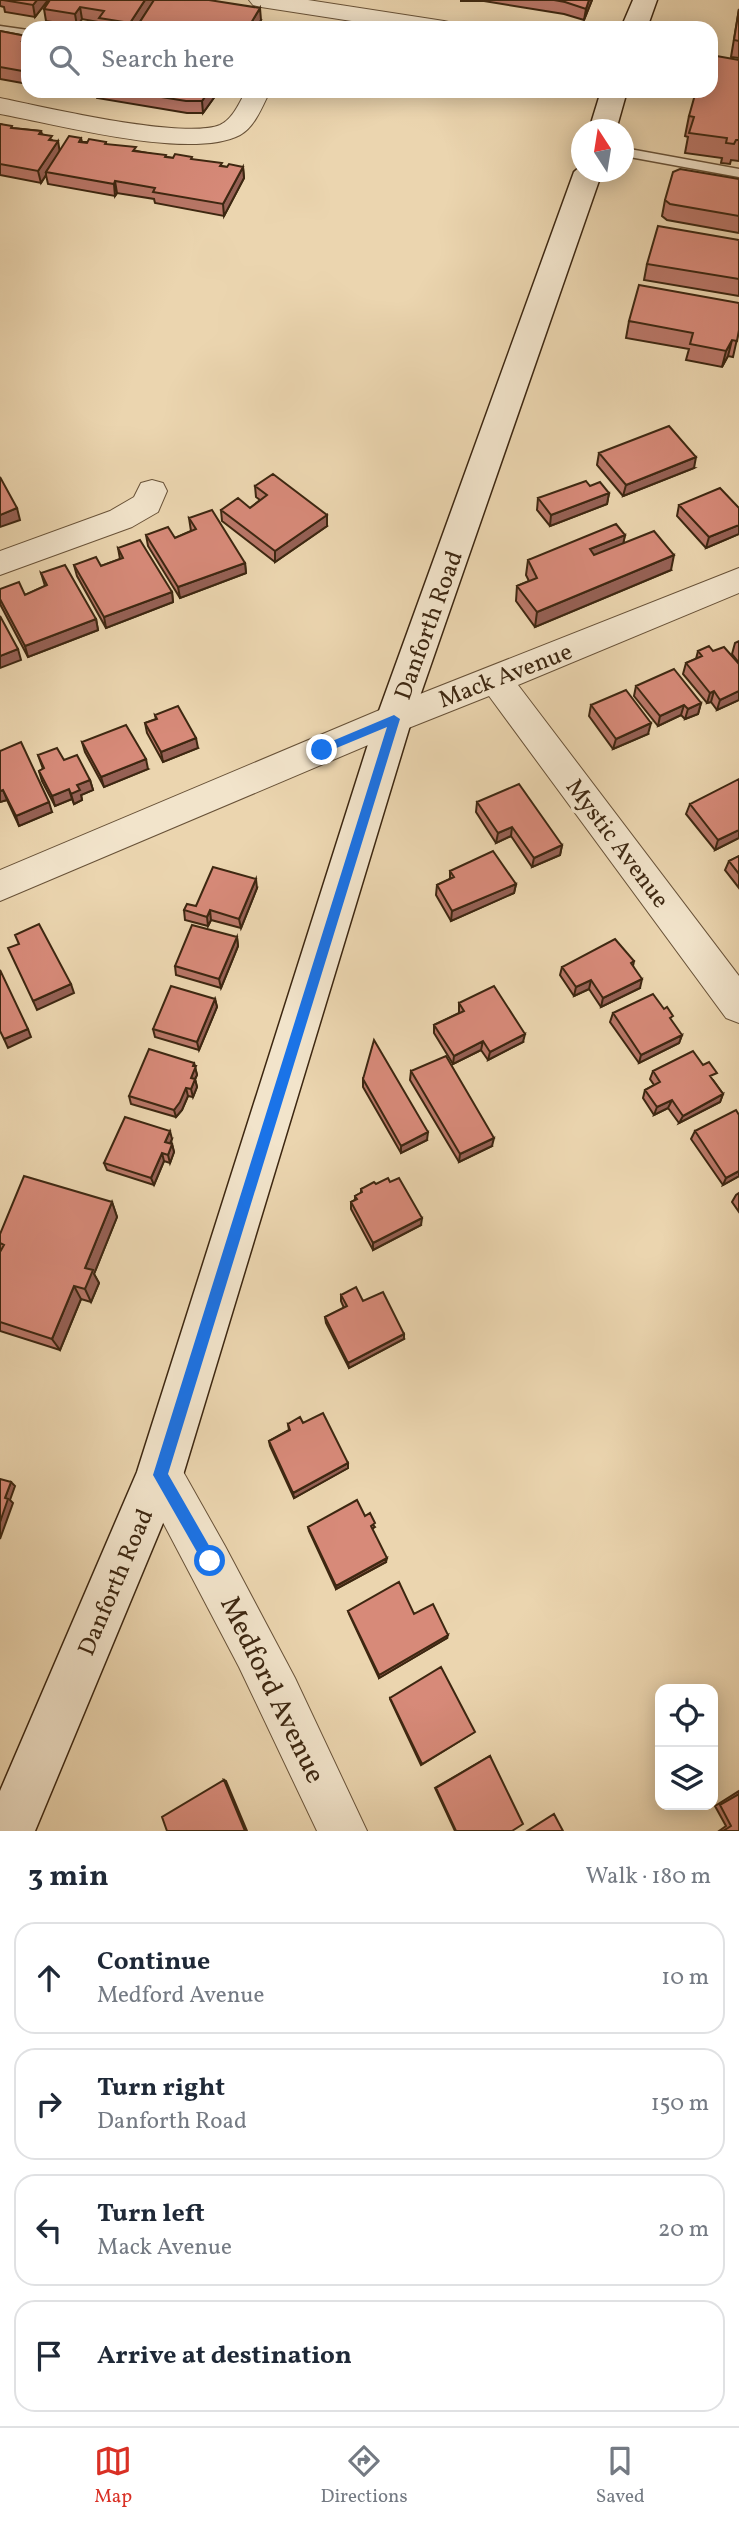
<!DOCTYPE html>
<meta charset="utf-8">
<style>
body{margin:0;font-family:Vollkorn,serif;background:#f6f6f7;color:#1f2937}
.controls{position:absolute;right:21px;bottom:21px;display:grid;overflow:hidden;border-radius:14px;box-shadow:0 4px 18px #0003}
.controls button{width:63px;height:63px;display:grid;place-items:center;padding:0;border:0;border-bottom:2px solid #e0e1e3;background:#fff;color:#1f2937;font:35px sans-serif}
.compass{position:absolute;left:571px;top:119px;width:63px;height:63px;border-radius:50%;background:#fff;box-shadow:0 4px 18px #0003;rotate:348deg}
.stop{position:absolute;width:21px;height:21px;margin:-16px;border:5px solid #1a73e8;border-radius:50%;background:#fff}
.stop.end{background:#1a73e8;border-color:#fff;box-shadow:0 2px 7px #0008}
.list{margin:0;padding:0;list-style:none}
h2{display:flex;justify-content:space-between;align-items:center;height:91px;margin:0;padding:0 28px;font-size:30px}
h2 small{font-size:23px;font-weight:400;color:#747a83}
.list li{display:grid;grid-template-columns:46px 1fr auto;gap:21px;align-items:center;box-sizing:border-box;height:112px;margin:0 14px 14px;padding:0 14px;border:2px solid #e0e1e3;border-radius:21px}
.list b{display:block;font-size:26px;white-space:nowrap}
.list p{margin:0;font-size:23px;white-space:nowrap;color:#747a83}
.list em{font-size:23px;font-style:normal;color:#747a83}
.icon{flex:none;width:38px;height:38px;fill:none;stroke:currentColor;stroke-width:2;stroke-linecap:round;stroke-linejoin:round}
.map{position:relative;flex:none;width:739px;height:1831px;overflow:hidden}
.search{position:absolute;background:#fff;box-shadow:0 4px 18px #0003;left:21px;right:21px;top:21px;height:77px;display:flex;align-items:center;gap:18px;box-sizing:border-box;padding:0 24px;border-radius:21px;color:#747a83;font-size:26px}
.sheet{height:595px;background:#fff}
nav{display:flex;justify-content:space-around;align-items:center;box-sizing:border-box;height:98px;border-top:2px solid #e0e1e3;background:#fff;font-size:19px;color:#747a83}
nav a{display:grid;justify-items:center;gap:4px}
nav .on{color:#d93025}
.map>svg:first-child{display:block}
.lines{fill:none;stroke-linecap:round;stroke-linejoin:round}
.lane-casing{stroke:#685238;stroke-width:3}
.street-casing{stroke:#685238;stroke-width:2}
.secondary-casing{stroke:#3d2711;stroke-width:3}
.lane{fill:#f2e4cb;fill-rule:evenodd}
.street{fill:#f2e4cb;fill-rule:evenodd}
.secondary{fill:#f2e4cb;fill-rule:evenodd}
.wall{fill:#b97768;stroke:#3d2711;stroke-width:2}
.shaded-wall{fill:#966155;stroke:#3d2711;stroke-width:2}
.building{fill:#d78a79;stroke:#3d2711;stroke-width:2}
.route{fill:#1a73e8}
.labels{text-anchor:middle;stroke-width:7;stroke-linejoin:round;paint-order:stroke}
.street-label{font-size:24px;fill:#3d2711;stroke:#f2e4cb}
.near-street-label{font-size:28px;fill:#3d2711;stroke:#f2e4cb}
</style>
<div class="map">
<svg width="739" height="1831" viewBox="0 0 739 1831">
<rect width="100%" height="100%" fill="#ebd5af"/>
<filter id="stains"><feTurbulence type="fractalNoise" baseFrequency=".00286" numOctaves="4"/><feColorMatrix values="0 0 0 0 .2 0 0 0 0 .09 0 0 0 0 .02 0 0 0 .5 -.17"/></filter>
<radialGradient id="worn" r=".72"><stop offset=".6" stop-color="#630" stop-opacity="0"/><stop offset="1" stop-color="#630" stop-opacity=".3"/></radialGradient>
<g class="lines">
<g class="lane-casing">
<path id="lane" d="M0,26L28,30V38L0,34Z
M624,148L739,169V177L624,156Z"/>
</g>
<g class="street-casing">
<path id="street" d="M249,0H308L444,21L453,23L456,28H397L261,7L253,5Z
M246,91H270C263,105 255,127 240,135C190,161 56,124 0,114V98C44,107 183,140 220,125C233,119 239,103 246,91Z
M152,480L163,483L167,491L158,512L132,527L0,575V551L110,511L134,497L141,483Z
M739,568V593L518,685L739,976V1023L726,1018L489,696L406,729L0,901V870L382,709Z
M160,1453L176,1459L225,1546L295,1678L367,1831H317L239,1667L138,1475L144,1459Z"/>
</g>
<g class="secondary-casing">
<path id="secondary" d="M633,0H657L647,28H621Z
M601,91H627L616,130H589Z
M582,165V172H602L412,719L183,1475L35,1831H0V1791L137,1472L376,719L574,172Z"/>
</g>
<use href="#lane" class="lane"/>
<use href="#street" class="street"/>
<use href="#secondary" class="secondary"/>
</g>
<path class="wall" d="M0,0H48L35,17L5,12L4,7L0,6Z
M50,0H153V2L261,20L256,28H138V25L136,28H100L99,22L82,19L77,26L46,21L44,9Z
M461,0H592L584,20L564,14L484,1H461Z
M739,9V58L731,57Z
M0,31L26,36L27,42H28V84L0,79Z
M739,60V161L731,160L730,164L721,163L722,158L685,153L688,137L685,136L689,116Z
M59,91H77L75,94Z
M84,91H218V92L203,113H187L97,98V95L85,93Z
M0,124L13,128L41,131L42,134L52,140L60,150L81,138L82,142H106V145L173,158L193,160L227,167H243L244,178L224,216L155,203L154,199L117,193L115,196L48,184L46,175L41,183L0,175Z
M739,179V233L667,220L662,216L665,200Z
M739,240V296L644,280L647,264Z
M629,321L739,330L733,357L728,356L722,367L686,360L689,349L626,338Z
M599,453L694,468L623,496L597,465Z
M255,486L327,526L275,562L222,521L221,510L250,508L260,500L256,497Z
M609,493L607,504L550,526L537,510L538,498Z
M679,505L739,508V534L706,548L677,516Z
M189,518L245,563L246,573L180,598L148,546L146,535L175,538L191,531Z
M625,535L623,543L671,570L535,627L516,601L517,586L529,581L526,575L528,560Z
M118,548L172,592L173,602L106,628L77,576L74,565L101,566L120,559Z
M41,573L96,619L98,630L28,657L0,604V589L25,595L45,586Z
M739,641V663L732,654L735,643Z
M698,651H713L739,664V700L717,710L711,702L707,703L683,674L686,663L696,659Z
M636,686L701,703L698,714L685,719L681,715L658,726L634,696Z
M591,705L648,734L613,749L589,716Z
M155,715L198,748L163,762L147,733L145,723L156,719Z
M82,742L148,769L104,787L85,752Z
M0,751L52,812L19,826L7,800L0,802Z
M38,755L64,760L90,780L93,790L81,795L82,800L74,804L72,799L55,806L42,781L39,771L43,769Z
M477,802L562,845L560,855L532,867L511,836L496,843L476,812Z
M690,804L739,838L715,850L686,814Z
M739,856V888L725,870L729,861Z
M450,871L516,884L514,893L451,921L436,895L437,885L450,879Z
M257,888L241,928L211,920L208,926L185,920L184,910L196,906Z
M237,937L238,946L221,988L176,975L175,966Z
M634,961L633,966L640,988L601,1007L589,989L574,996L560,975L562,967Z
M215,999L217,1007L199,1050L155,1037L153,1029Z
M459,1003L523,1042L488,1060L481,1050L453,1064L434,1033V1025L459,1013Z
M613,1013L682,1035L679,1043L639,1063L610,1022Z
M194,1063L197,1075L195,1079L197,1087L193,1097L188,1096L182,1110L176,1117L131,1104L129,1096Z
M411,1071L492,1146L459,1162L410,1080Z
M653,1071L713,1080L723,1094L720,1102L679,1123L668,1108L654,1115L643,1098L645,1090L654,1085L650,1079Z
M363,1079L427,1140L401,1153L363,1087Z
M695,1131L739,1176L723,1185L691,1139Z
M172,1139L170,1144H172L174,1152L170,1163L164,1161L154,1185L107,1170L104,1163Z
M390,1182L421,1225L373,1250L351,1209V1202L355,1200V1196L361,1193V1189L376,1184Z
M739,1193V1212L732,1202L736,1195Z
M112,1202L117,1217L94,1274L99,1283L91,1302L81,1299L60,1350L0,1331V1252L1,1250L0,1248V1234Z
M341,1295L404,1339L349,1368L326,1323L325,1317L344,1308L341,1301Z
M288,1424L348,1463V1468L294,1498L270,1446L269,1441L289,1430Z
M365,1516L375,1527L372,1529L386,1562L336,1589L309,1531L308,1527Z
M348,1611L414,1614L447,1638L379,1678L349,1614Z
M390,1698L473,1733L421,1765L390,1699Z
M490,1756L512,1831H455L435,1788Z
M739,1791V1831H719L726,1826L715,1806Z"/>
<path class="shaded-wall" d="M37,0H48L35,17L33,5Z
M145,0H153V2L136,28H131L130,23Z
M589,0H592L584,20L586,9Z
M80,7L82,19L77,26L75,14Z
M260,8L261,20L256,28H248Z
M209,91L218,92L203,113L202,101Z
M58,141L60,153L46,172V175L41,183L38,171Z
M243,167L244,178L224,216L223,204Z
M115,181L117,193L115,196L114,184Z
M732,340L728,356L722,367L726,351Z
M696,457L694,468L623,496L626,485Z
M609,493L607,504L550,526L551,515Z
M17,508L20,520L0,527V515Z
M327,515V526L275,562V551Z
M739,525V534L706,548L709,537Z
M625,535L622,550L587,564L590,549Z
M674,555L671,570L535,627L537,612Z
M245,563L246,573L180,598L178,587Z
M172,592L173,602L106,628L104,617Z
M96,619L98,630L28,657L25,646Z
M18,649L21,660L0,668V656Z
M714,691L711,702L707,703L710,693Z
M739,691V700L717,710L720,700Z
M701,703L698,714L685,719L688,709Z
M684,705L681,715L658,726L660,716Z
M651,723L648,734L613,749L616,739Z
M196,738L198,748L163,762L161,752Z
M146,759L148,769L104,787L101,777Z
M90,780L93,790L81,795L82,800L74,804L71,794L77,785Z
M69,789L72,799L55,806L52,796Z
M3,790L7,800L0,802V791Z
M49,802L52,812L19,826L16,816Z
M512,827L511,836L496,843L498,833Z
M739,830V838L715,850L718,840Z
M562,845L560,855L532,867L534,858Z
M256,879L257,888L241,928L239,919Z
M516,884L514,893L451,921L452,911Z
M210,910L211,920L208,926L207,917Z
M237,937L238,946L221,988L219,979Z
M642,979L640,988L601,1007L603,998Z
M591,980L589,989L574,996L576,987Z
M71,984L74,993L37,1010L33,1001Z
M215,999L217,1007L199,1050L197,1042Z
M28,1029L31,1037L8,1048L4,1039Z
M525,1034L523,1042L488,1060L490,1052Z
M682,1035L679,1043L639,1063L641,1055Z
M483,1041L481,1050L453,1064L454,1056Z
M194,1063L197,1075L192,1086L191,1078Z
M195,1079L197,1087L193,1097L191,1089Z
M186,1088L188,1096L182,1110L176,1117L174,1110Z
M723,1094L720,1102L679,1123L683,1116Z
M672,1100L668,1108L654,1115L657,1107Z
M170,1131L172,1139L167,1150L165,1142Z
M428,1132L427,1140L401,1153V1146Z
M494,1138L492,1146L459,1162L460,1154Z
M172,1144L174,1152L170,1163L168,1155Z
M162,1153L164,1161L154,1185L151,1178Z
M739,1171V1176L723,1185L726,1178Z
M112,1202L117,1217L94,1274L99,1283L91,1302L85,1289V1268Z
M422,1218L421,1225L373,1250V1243Z
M74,1286L81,1299L60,1350L52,1339Z
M404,1334V1339L349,1368L348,1363Z
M348,1463V1468L294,1498L293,1493Z
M11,1482L15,1486L10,1500L13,1503L0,1539V1522L5,1498Z
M387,1558L386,1562L336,1589V1586Z
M448,1635L447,1638L379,1678V1675Z
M224,1780L226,1781L247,1831H245Z"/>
<path class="building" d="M3,0H37L33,5Z
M50,0H145L130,23L99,18L104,11L80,7L75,14L44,9Z
M154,0H209L260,8L248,28H170L138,25Z
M554,0H589L586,9L565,2Z
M739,9V41L734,40Z
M0,31L26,36L22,41L28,42V72L0,67Z
M711,55L739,60V140H736L734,144L726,143L727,138L689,133L694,117L689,116L696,91H711Z
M124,91H209L202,101H186Z
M0,124L12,126L11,128L41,131L39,134L52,136L49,140L58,141L38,171L0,164Z
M69,136L81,138L79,142L87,143L89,139L106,142L105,144L136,147L133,151L166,155L165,157L173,158L175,154L192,157L191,159L222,163L220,166L227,167L229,164L243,167L223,204L153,192L155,188L115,181L114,184L46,172Z
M680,169L739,179V216L670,204L665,200L673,172Z
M658,226L739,240V279L647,264Z
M639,285L739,303V330L737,341L732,340L726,351L690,344L693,333L629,321Z
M669,426L696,457L626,485L599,453Z
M273,474L327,515L275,551L221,510L238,498L250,508L267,495L255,486Z
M0,477L17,508L0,515Z
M586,481L590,486L600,482L609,493L551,515L538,498Z
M720,488L739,508V525L709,537L679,505Z
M212,510L245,563L178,587L146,535L168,527L175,538L196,529L189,518Z
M616,524L625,535L590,549L594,555L654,531L674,555L537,612L517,586L537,578L528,560Z
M140,540L172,592L104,617L74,565L96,557L101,566L123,558L118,548Z
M65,565L96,619L25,646L0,599V589L19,582L25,595L47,585L41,573Z
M0,616L18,649L0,656Z
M709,646L713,651L724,647L739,664V691L720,700L714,691L710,693L686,663L702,656L698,651Z
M674,669L701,703L688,709L684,705L660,716L636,686Z
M626,690L651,723L616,739L591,705Z
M178,706L196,738L161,752L145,723L157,719L155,715Z
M126,725L146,759L101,777L82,742Z
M21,742L49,802L16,816L3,790L0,791V751Z
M57,748L64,760L77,755L90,780L77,785L80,790L71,794L69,789L52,796L39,771L44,768L38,755Z
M739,779V830L718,840L690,804Z
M519,784L562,845L534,858L512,827L498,833L477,802Z
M493,851L516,884L452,911L437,885L454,877L450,871Z
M739,856V874L729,861Z
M213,867L256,879L239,919L210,910L207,917L184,910L187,904L196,906Z
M39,924L71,984L33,1001L8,948L19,944L15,935Z
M192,925L237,937L219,979L175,966Z
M615,939L634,961L631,963L642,979L603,998L591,980L576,987L562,967Z
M0,970L28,1029L4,1039L0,1031Z
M171,986L215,999L197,1042L153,1029Z
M494,986L525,1034L490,1052L483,1041L454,1056L434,1025L464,1011L459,1003Z
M653,994L664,1009L667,1007L673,1016L670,1018L682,1035L641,1055L613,1013Z
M374,1040L428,1132L401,1146L363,1079Z
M149,1049L194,1063L193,1066H196L191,1078L195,1079L191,1089L186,1088L180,1102L174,1110L129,1096Z
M693,1051L703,1065L709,1062L717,1073L710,1076L723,1094L683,1116L672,1100L657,1107L645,1090L660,1082L653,1071Z
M446,1056L494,1138L460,1154L411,1071Z
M736,1110L739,1115V1171L726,1178L695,1131Z
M125,1117L170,1131L165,1142L172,1144L168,1155L162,1153L151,1178L104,1163Z
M24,1176L112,1202L85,1268L93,1270L85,1289L74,1286L52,1339L0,1322V1252L4,1245L0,1243V1234Z
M388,1178L390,1182L399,1178L422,1218L373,1243L351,1202L357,1199L355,1196L362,1192L361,1189L374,1182L376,1184Z
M356,1287L363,1301L383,1292L404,1334L348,1363L325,1317L347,1306L341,1295Z
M323,1413L348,1463L293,1493L269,1441L290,1430L288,1424L300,1417L303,1423Z
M0,1479L11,1482L5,1498L8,1499L0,1522Z
M357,1500L365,1516L370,1513L375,1523L371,1526L387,1558L336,1586L308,1527Z
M399,1582L414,1614L433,1604L448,1635L379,1675L348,1611Z
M441,1667L475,1732L422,1764L390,1698Z
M490,1756L523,1824L512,1831H456L436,1788Z
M224,1780L245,1831H167L162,1817Z
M739,1794V1831H723L731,1826L720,1805Z
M554,1814L563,1831H527Z"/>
<path class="route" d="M394,715L400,719L168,1474L215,1556L217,1561L210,1568L205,1566L153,1475L387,727L322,754L316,750L318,747Z"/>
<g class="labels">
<g class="street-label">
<text transform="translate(428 625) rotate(-70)" y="8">Danforth Road</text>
<text transform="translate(505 675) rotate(-21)" y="8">Mack Avenue</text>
<text transform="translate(618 843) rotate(53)" y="8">Mystic Avenue</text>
<text transform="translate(115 1582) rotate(-67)" y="8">Danforth Road</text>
</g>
<g class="near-street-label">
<text transform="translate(274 1689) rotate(64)" y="10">Medford Avenue</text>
</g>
</g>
<rect width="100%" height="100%" filter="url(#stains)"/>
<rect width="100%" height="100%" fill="url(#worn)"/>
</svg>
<div class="controls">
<button><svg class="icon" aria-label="locate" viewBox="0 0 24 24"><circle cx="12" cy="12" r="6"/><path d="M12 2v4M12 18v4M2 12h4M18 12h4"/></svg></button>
<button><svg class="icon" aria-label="layers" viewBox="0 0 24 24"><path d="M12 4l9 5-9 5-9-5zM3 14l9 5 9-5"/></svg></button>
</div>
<svg class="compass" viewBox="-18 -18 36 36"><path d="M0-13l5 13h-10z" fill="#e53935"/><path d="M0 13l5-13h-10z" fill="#747a83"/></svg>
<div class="stop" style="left:210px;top:1561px"></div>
<div class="stop end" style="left:322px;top:750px"></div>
<div class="search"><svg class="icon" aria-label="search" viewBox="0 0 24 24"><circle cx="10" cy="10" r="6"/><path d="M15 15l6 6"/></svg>Search here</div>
</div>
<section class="sheet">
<h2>3 min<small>Walk · 180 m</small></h2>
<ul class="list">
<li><svg class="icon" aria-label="ahead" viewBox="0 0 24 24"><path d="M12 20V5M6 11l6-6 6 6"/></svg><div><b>Continue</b><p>Medford Avenue</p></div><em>10 m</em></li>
<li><svg class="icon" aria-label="right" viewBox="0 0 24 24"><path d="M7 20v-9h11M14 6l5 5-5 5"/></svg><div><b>Turn right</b><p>Danforth Road</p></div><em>150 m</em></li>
<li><svg class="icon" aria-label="left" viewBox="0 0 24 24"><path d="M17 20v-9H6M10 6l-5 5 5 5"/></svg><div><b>Turn left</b><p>Mack Avenue</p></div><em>20 m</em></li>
<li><svg class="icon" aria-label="arrive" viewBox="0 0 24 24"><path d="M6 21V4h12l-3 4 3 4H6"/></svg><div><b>Arrive at destination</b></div></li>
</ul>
</section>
<nav>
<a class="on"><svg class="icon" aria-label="map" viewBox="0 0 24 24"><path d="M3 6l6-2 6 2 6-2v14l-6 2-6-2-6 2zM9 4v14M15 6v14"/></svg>Map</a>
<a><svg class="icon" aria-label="directions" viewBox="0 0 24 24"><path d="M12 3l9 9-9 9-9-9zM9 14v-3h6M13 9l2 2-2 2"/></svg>Directions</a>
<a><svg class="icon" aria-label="saved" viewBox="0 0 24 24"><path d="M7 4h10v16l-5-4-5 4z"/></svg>Saved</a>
</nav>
